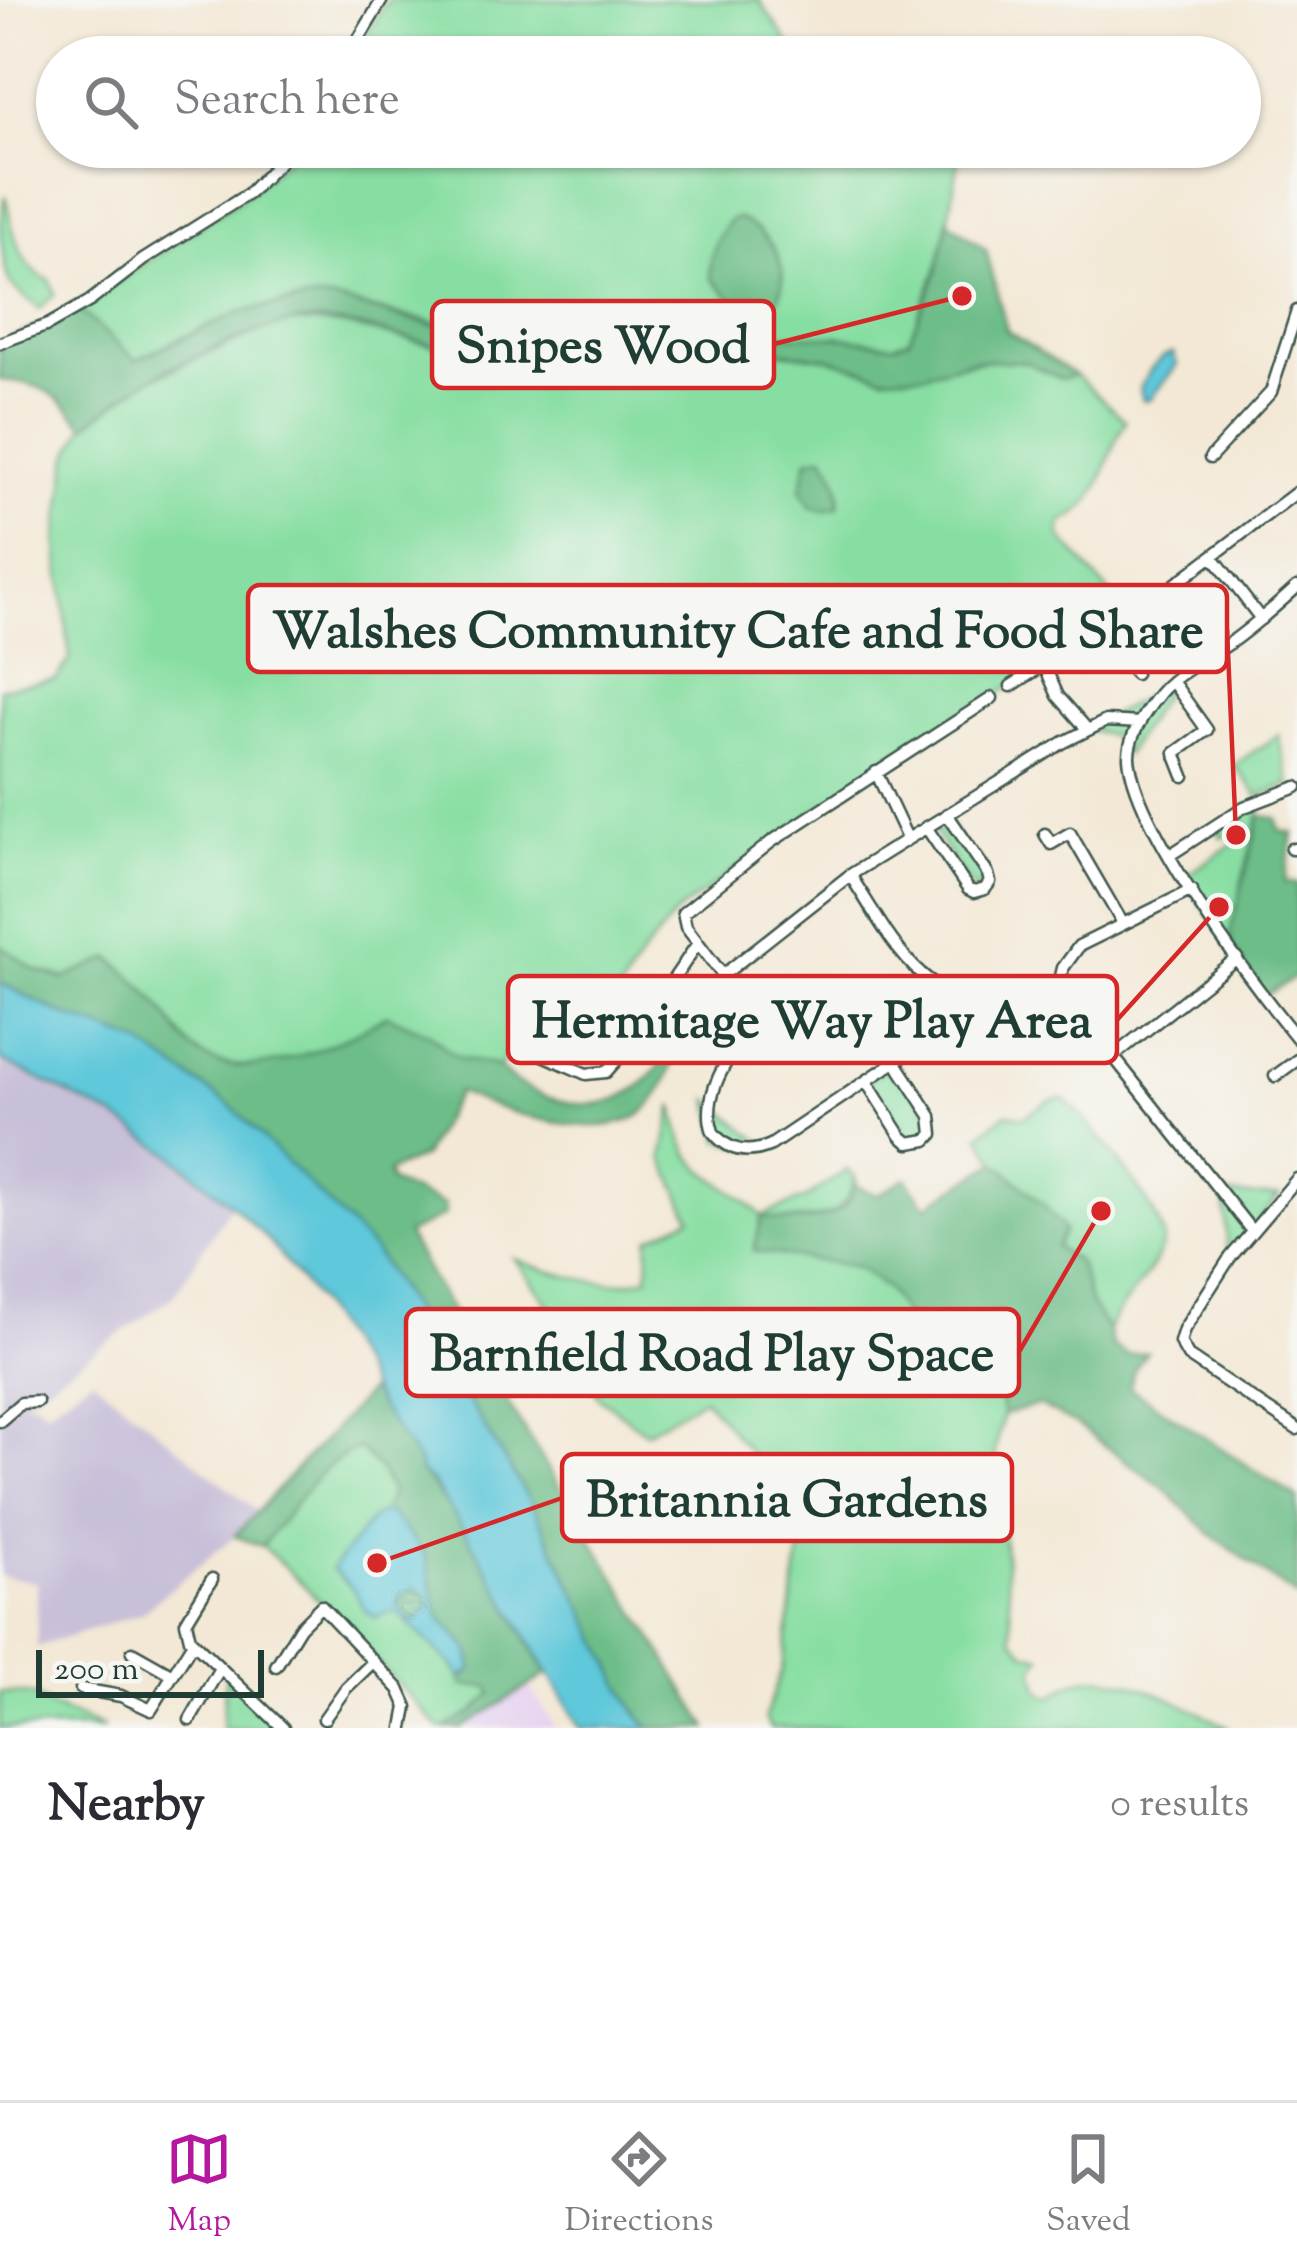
<!DOCTYPE html>
<style>
body{margin:0;font-family:"Sorts Mill Goudy",serif;background:#f2f2f3;color:#2b2b33}
.scale{position:absolute;left:36px;bottom:30px;width:228px;box-sizing:border-box;padding-left:12px;border:6px solid #1f3d34;border-top:0;font-size:33px;line-height:42px;white-space:nowrap;color:#1f3d34;-webkit-text-stroke:9px #f6f6f2;paint-order:stroke}
.list{margin:0;padding:0;list-style:none}
h2{display:flex;justify-content:space-between;align-items:center;height:156px;margin:0;padding:0 48px;font-size:51px}
h2 small{font-size:39px;font-weight:400;color:#7c7c81}
.icon{flex:none;width:66px;height:66px;fill:none;stroke:currentColor;stroke-width:2;stroke-linecap:round;stroke-linejoin:round}
.map{position:relative;flex:none;width:1297px;height:1728px;overflow:hidden}
.search{position:absolute;background:#fff;box-shadow:0 3px 9px #0004;left:36px;right:36px;top:36px;height:132px;display:flex;align-items:center;gap:30px;box-sizing:border-box;padding:0 42px;border-radius:66px;color:#7c7c81;font-size:45px}
.sheet{height:372px;background:#fff}
nav{display:flex;justify-content:space-around;align-items:center;box-sizing:border-box;height:168px;border-top:3px solid #e1e1e2;background:#fff;font-size:33px;color:#7c7c81}
nav a{display:grid;justify-items:center;gap:6px}
nav .on{color:#b5179e}
.map>svg:first-child{display:block}
.built{fill:#e6d2f0}
.industrial{fill:#c8bfd8}
.green{fill:#87dea2;stroke:#538e6b;stroke-width:3}
.forest{fill:#6dbd88;stroke:#467d5e;stroke-width:3}
.water{fill:#5fc8da;stroke:#3f8287;stroke-width:3;fill-rule:evenodd}
.lines{fill:none;stroke-linecap:round;stroke-linejoin:round}
.minor-casing{stroke:#3f574c;stroke-width:15}
.minor{stroke:#fff;stroke-width:10}
.leader{fill:none;stroke:#d62828;stroke-width:4.5}
.callout-dot{fill:#d62828;stroke:#f6f6f2;stroke-width:4.5}
.callout{fill:#f6f6f2;stroke:#d62828;stroke-width:4.5}
.callout-label{font-size:51px;text-anchor:middle;font-weight:bold;fill:#1f3d34}
</style>
<div class="map">
<svg width="1297" height="1728" viewBox="0 0 1297 1728">
<rect width="100%" height="100%" fill="#f6f6f2"/>
<filter id="ink" filterUnits="userSpaceOnUse"><feTurbulence type="fractalNoise" baseFrequency=".00833" numOctaves="2"/><feDisplacementMap in="SourceGraphic" scale="24" xChannelSelector="R" yChannelSelector="G"/><feConvolveMatrix kernelMatrix="1 2 1 2 8 2 1 2 1" color-interpolation-filters="sRGB"/></filter>
<filter id="wash" filterUnits="userSpaceOnUse"><feTurbulence type="fractalNoise" baseFrequency=".004" numOctaves="4" result="noise"/><feDisplacementMap in="SourceGraphic" scale="48" xChannelSelector="R" yChannelSelector="G"/><feGaussianBlur stdDeviation="2.7" result="paint"/><feColorMatrix in="noise" values="0 0 0 0 0 0 0 0 0 0 0 0 0 0 0 0 0 1.4 0 .05"/><feComposite in="paint" operator="in"/></filter>
<g filter="url(#wash)">
<rect width="100%" height="100%" fill="#f3e8d5"/>
<path class="built" d="M529,1686L556,1728H462Z"/>
<path class="industrial" d="M0,1059L116,1118L172,1155L231,1204L174,1296L24,1401L37,1402L45,1411L92,1378L258,1512L235,1536L140,1614L37,1647V1582L0,1576Z"/>
<path class="green" d="M388,0H759L798,57H352Z
M299,147H961L943,253L909,339L895,345L840,337L707,332L710,342L828,358L884,376L989,360L1026,362L1061,379L1075,375L1126,421C1104,455 1106,504 1062,522L1060,536L1127,613L1093,634L1061,647L1064,652L810,815L676,913L645,951L590,1038L529,1012L500,1067L455,1057L431,1035L387,1015C341,1043 243,1092 193,1049C180,1036 170,1019 158,1004C144,988 127,972 111,958L71,979L35,970L0,945V688L56,679L70,659L57,540L69,455L85,426L146,381L277,324L296,322L343,325L450,349L568,324L513,332H476L335,300C264,296 198,329 136,360L78,309L248,194Z
M5,195C12,225 17,269 50,280L55,294L39,309C31,300 16,292 10,283C0,262 0,218 5,195Z
M1172,681L1125,755L1112,736L1087,729Z
M1278,735L1290,784L1258,796L1234,765Z
M1263,803L1241,885L1297,884V976L1263,997L1184,877L1250,832L1245,823L1222,838L1217,830Z
M940,822H946L985,876L982,888L971,887L934,831Z
M895,1061L931,1116L933,1134L909,1143L866,1081Z
M1063,1098C1084,1113 1169,1219 1163,1242C1155,1274 1121,1300 1108,1330L1090,1303L1079,1263L1056,1247L1044,1205L996,1162L980,1135L1007,1113L1023,1117L1051,1100Z
M710,1100L767,1147L757,1151L720,1140Z
M674,1104C684,1180 718,1171 762,1216L806,1198L847,1170L855,1178C844,1224 811,1219 771,1220L836,1261L858,1267L887,1289L918,1336L973,1374L997,1385L1003,1415L995,1451L1013,1638L1026,1653L1042,1657L1034,1669L1040,1691L1051,1697C1061,1690 1071,1682 1083,1679C1122,1669 1193,1710 1230,1728H770L765,1718L782,1669L805,1519L704,1398L646,1432L599,1397L557,1316L515,1259C550,1273 612,1292 648,1277L649,1238L691,1218L663,1158Z
M1224,1195L1279,1196L1228,1259Z
M366,1402L547,1674L462,1728H439L325,1606L263,1546L235,1536L304,1460Z
M226,1673L283,1728H222Z
M0,1692L34,1695L52,1707L104,1728H0Z"/>
<path class="forest" d="M738,218C769,233 793,265 778,299L755,312L739,306L711,278C709,255 716,238 730,220Z
M948,221L986,250L1007,331L1075,375L1061,379L1026,362L989,360H971L924,374L884,376L828,358L710,342L706,332L840,337L895,345L909,339L936,275Z
M313,299L335,300C387,312 440,332 494,333C519,333 556,318 578,329L580,339C504,384 396,324 317,321C274,319 182,359 145,382C124,395 105,411 85,426C58,395 43,382 0,380V343L78,309L136,360L239,312Z
M824,455C835,473 843,486 838,507L824,511L811,507L801,490L808,459Z
M1260,816L1277,818L1280,831L1293,833L1285,882L1297,884V976L1263,997L1232,946L1230,933Z
M0,945L35,970L63,979L110,958C127,972 144,987 158,1004C169,1018 180,1036 193,1049C243,1092 341,1043 387,1015C401,1022 416,1027 430,1035C440,1041 448,1053 459,1057C471,1062 484,1062 496,1066C504,1070 509,1079 517,1083C588,1123 643,1107 679,1035C676,1063 660,1109 630,1120C583,1138 501,1111 458,1092L423,1156L388,1172L390,1182L444,1205L445,1215L407,1234L433,1282L708,1728H649L629,1701L532,1504L374,1250L58,1012L0,982Z
M996,1162L1044,1205L1064,1230L1056,1247L1079,1263L1090,1303L1108,1330L1112,1346L1128,1355L1147,1352L1133,1372L1130,1388L1297,1498V1597L1208,1532L1166,1490L1076,1424L1038,1405L1003,1415L997,1385L973,1374L918,1336L887,1289L858,1267L754,1251L762,1216C785,1224 836,1223 850,1199C853,1193 853,1185 855,1178L858,1187L878,1195L906,1178L926,1206Z
M370,1390L419,1463L421,1473C475,1531 506,1607 547,1674L462,1728H444L472,1713L492,1694L490,1687L463,1686L460,1677L467,1676L464,1643L438,1615L425,1554L390,1515L382,1513L391,1493L380,1470L359,1448C318,1463 290,1513 262,1546L235,1536Z
M399 1604a15 15 0 1 1 30 0a15 15 0 1 1-30 0Z"/>
<path class="water" d="M1173,353L1177,365L1150,399L1143,400L1140,389C1147,375 1157,356 1173,353Z
M0,983L58,1012L140,1043L230,1105L374,1250L532,1504L629,1701L649,1728H581L471,1541L432,1482L421,1473L419,1463L379,1406L355,1359L316,1300L268,1240L231,1204L172,1155L116,1118L0,1059Z
M382,1513L390,1514L425,1554L438,1615L470,1651L472,1671L460,1677L453,1666L399,1614L389,1612L376,1618L364,1610L354,1590L332,1569L373,1517ZM416,1588L426,1595L430,1609L414,1621L396,1604L402,1595Z"/>
</g>
<g filter="url(#ink)">
<g class="lines">
<g class="minor-casing">
<path id="minor" d="M348,57L382,0
M0,343L48,325L90,301L143,260L248,194L294,147
M1210,458L1271,392L1297,311
M1213,557L1261,619
M1297,587C1275,607 1252,628 1227,645C1205,660 1177,673 1160,693C1147,709 1128,736 1129,758C1135,827 1251,982 1297,1038
M1136,614L1297,492
M1172,681L1207,730L1175,753L1184,776
M1011,686L1044,665
M1087,729L1058,696L1044,665L1074,646L1097,638L1115,645L1135,674
M876,772L907,838
M926,827L968,889L974,892L985,889L990,882L988,874L947,814
M1045,834L1051,844L1070,833L1123,924
M1291,849H1297
M1170,855L1244,807L1297,787
M850,875C888,932 921,1010 1002,999C1030,995 1052,990 1075,1008L1251,1230
M723,975L850,875L1064,742L1106,721L1140,723
M953,995L942,1030L771,1145C748,1155 729,1152 713,1132C700,1094 731,1056 748,1024L750,1011L686,927L683,913L771,842L992,698
M1056,997L1063,968L1079,946L1192,890
M857,1019L875,1021L900,1057
M518,1044L586,1074L606,1072L624,1052L698,943
M1115,1055L1237,958
M1275,1076L1297,1060
M866,1081L901,1136L909,1143L927,1140L933,1134L931,1116L895,1061
M1297,1179L1229,1259L1184,1329L1180,1342L1188,1356L1297,1429
M0,1421L21,1403L37,1402
M212,1579L186,1622L190,1639L283,1728
M132,1652L171,1674
M276,1666L300,1627L321,1606L399,1689L407,1707L403,1728
M81,1689L121,1696L151,1710L190,1647L196,1646
M324,1719L346,1688L373,1662
M190,1720L220,1668"/>
</g>
<use href="#minor" class="minor"/>
</g>
</g>
<path class="leader" d="M962 296L774 344M1236 835L1227 629M1219 907L1117 1020M1101 1211L1019 1352M377 1563L562 1498"/>
<g class="callout-dot">
<circle cx="962" cy="296" r="12"/>
<circle cx="1236" cy="835" r="12"/>
<circle cx="1219" cy="907" r="12"/>
<circle cx="1101" cy="1211" r="12"/>
<circle cx="377" cy="1563" r="12"/>
</g>
<g class="callout">
<rect x="432" y="301" width="342" height="87" rx="12"/>
<rect x="248" y="585" width="979" height="87" rx="12"/>
<rect x="508" y="976" width="609" height="87" rx="12"/>
<rect x="406" y="1309" width="613" height="87" rx="12"/>
<rect x="562" y="1454" width="450" height="87" rx="12"/>
</g>
<g class="callout-label">
<text x="603" y="362">Snipes Wood</text>
<text x="738" y="647">Walshes Community Cafe and Food Share</text>
<text x="812" y="1037">Hermitage Way Play Area</text>
<text x="712" y="1370">Barnfield Road Play Space</text>
<text x="787" y="1516">Britannia Gardens</text>
</g>
</svg>
<div class="scale">200 m</div>
<div class="search"><svg class="icon" aria-label="search" viewBox="0 0 24 24"><circle cx="10" cy="10" r="6"/><path d="M15 15l6 6"/></svg>Search here</div>
</div>
<section class="sheet">
<h2>Nearby<small>0 results</small></h2>
<ul class="list">
</ul>
</section>
<nav>
<a class="on"><svg class="icon" aria-label="map" viewBox="0 0 24 24"><path d="M3 6l6-2 6 2 6-2v14l-6 2-6-2-6 2zM9 4v14M15 6v14"/></svg>Map</a>
<a><svg class="icon" aria-label="directions" viewBox="0 0 24 24"><path d="M12 3l9 9-9 9-9-9zM9 14v-3h6M13 9l2 2-2 2"/></svg>Directions</a>
<a><svg class="icon" aria-label="saved" viewBox="0 0 24 24"><path d="M7 4h10v16l-5-4-5 4z"/></svg>Saved</a>
</nav>
